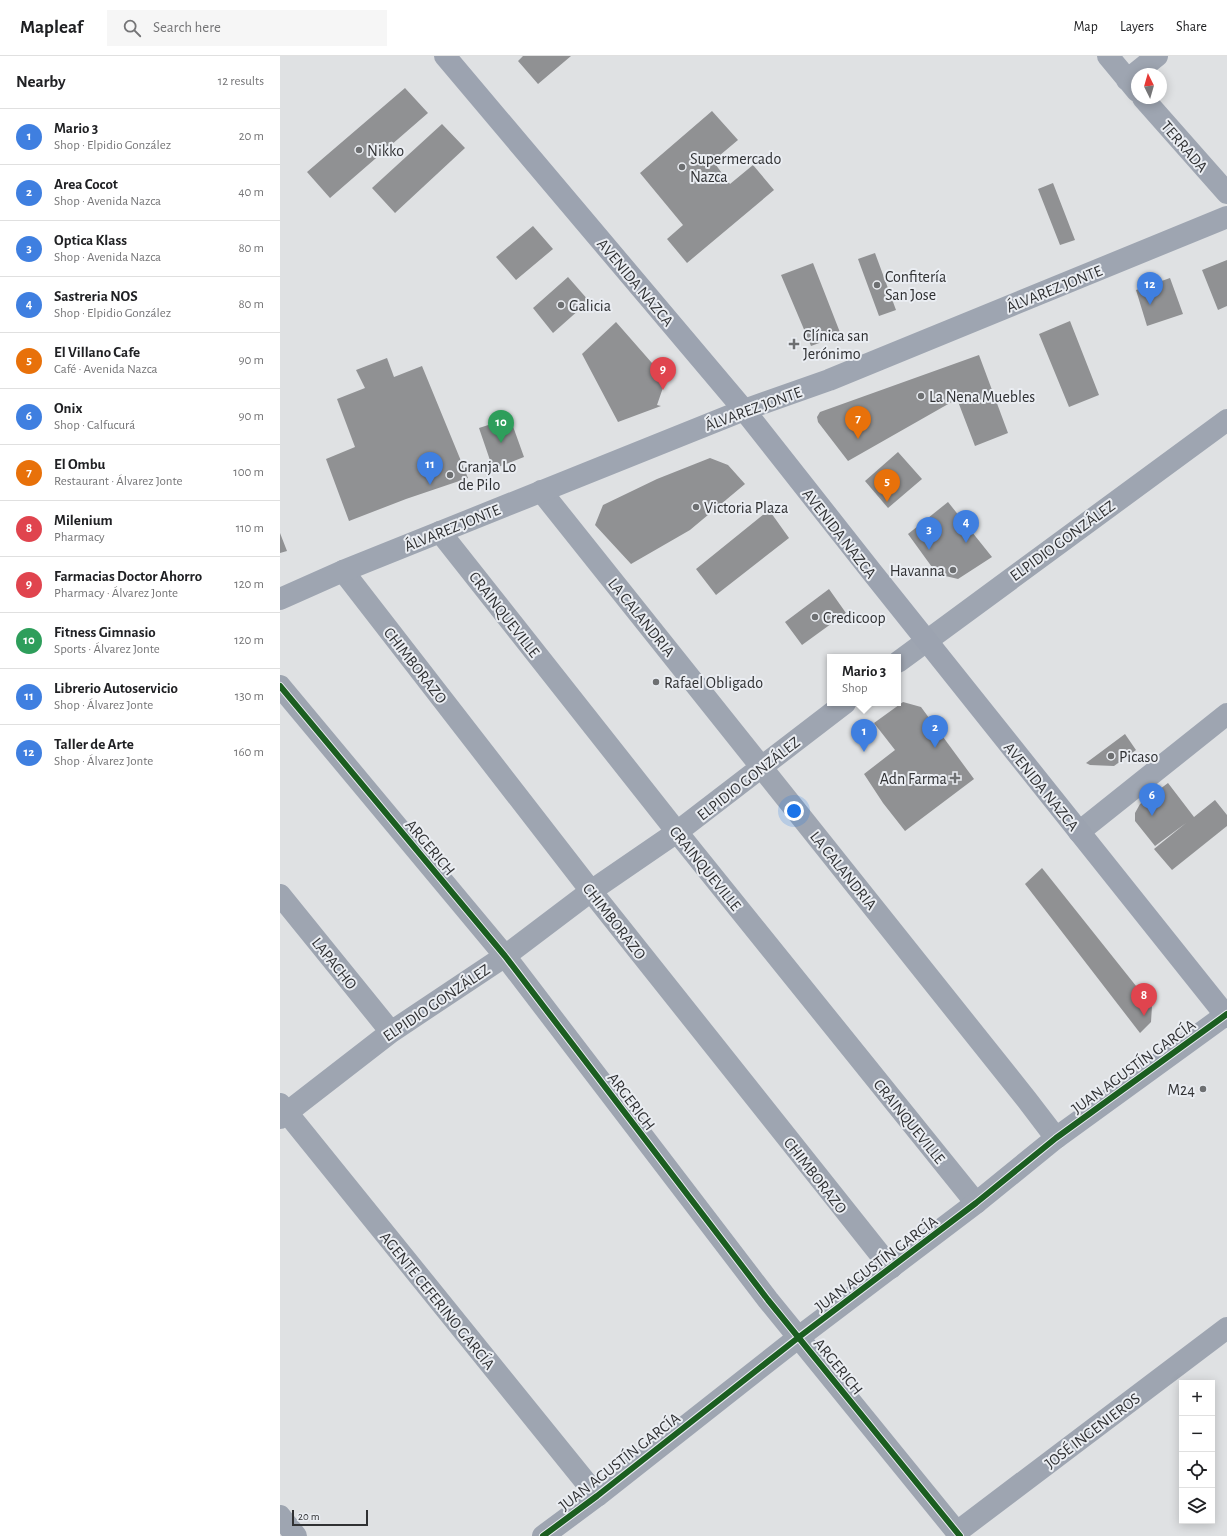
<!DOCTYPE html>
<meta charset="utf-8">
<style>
body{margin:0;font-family:"Alegreya Sans",sans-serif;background:#f6f6f6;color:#202124}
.controls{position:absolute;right:12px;bottom:12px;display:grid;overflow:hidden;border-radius:0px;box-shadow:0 2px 10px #0003}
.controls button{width:36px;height:36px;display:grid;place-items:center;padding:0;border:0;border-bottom:1px solid #e0e0e0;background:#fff;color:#202124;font:20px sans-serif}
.compass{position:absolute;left:851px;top:12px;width:36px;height:36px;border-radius:50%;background:#fff;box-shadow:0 2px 10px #0003;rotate:355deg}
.scale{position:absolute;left:12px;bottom:10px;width:76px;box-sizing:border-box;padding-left:4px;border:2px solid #303133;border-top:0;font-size:11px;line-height:14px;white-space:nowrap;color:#303133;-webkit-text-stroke:3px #eaedf2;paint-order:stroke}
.you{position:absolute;left:514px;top:755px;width:14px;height:14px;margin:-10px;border:3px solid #fff;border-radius:50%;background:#1a73e8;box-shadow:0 0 0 6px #1a73e833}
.badge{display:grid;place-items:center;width:26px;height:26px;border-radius:50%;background:#0b8043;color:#fff;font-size:13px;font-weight:700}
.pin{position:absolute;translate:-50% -33px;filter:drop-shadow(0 1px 2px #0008)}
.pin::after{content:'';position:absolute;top:21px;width:14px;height:12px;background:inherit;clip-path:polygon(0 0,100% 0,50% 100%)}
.popup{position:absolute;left:547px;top:598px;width:74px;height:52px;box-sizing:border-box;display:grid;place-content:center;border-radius:0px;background:#fff;filter:drop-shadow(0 1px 3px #0005);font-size:13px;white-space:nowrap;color:#757577}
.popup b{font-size:15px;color:#202124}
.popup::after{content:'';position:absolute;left:50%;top:100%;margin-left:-8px;border:8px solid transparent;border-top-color:#fff}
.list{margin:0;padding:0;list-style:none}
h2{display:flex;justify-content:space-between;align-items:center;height:52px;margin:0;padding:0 16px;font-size:17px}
h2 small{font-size:13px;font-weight:400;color:#757577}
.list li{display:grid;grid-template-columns:26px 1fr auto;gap:12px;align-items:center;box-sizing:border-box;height:56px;padding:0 16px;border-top:1px solid #e0e0e0}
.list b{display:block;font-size:15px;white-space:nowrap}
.list p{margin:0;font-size:13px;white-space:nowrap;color:#757577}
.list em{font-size:13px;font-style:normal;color:#757577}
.icon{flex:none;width:22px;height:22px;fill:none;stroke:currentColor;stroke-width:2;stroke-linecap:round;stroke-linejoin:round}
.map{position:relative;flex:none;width:947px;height:1480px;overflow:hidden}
header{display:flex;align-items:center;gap:24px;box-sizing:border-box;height:56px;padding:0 20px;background:#fff;border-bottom:1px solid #e0e0e0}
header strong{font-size:19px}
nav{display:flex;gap:22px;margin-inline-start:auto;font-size:14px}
.search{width:280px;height:36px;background:#f6f6f6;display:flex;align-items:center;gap:10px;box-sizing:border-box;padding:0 14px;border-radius:0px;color:#757577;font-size:15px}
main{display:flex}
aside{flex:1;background:#fff}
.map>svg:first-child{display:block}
.building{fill:#909193}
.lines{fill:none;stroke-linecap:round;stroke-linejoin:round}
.minor{stroke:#9ea5b1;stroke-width:22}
.tertiary{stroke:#9ea5b1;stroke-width:22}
.secondary{stroke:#9ca3b0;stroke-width:22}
.cycleway-casing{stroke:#eaedf2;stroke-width:8}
.cycleway{stroke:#1b5e20;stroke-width:6}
.poi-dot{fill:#6d6f71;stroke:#eaedf2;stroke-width:1.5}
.labels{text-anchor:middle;stroke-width:4;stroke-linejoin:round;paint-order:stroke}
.street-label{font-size:16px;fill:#303133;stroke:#eaedf2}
.poi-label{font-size:16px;fill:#303133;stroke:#eaedf2;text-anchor:start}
</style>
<header>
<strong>Mapleaf</strong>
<div class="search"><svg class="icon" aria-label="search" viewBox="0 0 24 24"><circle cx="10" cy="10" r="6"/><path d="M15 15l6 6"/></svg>Search here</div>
<nav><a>Map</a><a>Layers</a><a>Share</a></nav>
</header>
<main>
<aside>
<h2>Nearby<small>12 results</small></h2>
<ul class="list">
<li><span class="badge" style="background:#3f7fe0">1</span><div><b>Mario 3</b><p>Shop · Elpidio González</p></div><em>20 m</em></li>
<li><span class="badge" style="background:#3f7fe0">2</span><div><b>Area Cocot</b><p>Shop · Avenida Nazca</p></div><em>40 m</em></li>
<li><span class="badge" style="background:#3f7fe0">3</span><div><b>Optica Klass</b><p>Shop · Avenida Nazca</p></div><em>80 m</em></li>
<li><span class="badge" style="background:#3f7fe0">4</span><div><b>Sastreria NOS</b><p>Shop · Elpidio González</p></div><em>80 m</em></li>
<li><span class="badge" style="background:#e8710a">5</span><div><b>El Villano Cafe</b><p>Café · Avenida Nazca</p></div><em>90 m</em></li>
<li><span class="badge" style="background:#3f7fe0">6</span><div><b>Onix</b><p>Shop · Calfucurá</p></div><em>90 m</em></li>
<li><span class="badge" style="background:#e8710a">7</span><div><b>El Ombu</b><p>Restaurant · Álvarez Jonte</p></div><em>100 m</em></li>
<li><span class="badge" style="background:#e0444e">8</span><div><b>Milenium</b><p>Pharmacy</p></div><em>110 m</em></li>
<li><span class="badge" style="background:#e0444e">9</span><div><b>Farmacias Doctor Ahorro</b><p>Pharmacy · Álvarez Jonte</p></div><em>120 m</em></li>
<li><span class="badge" style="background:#2e9e5b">10</span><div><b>Fitness Gimnasio</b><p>Sports · Álvarez Jonte</p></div><em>120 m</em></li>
<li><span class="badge" style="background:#3f7fe0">11</span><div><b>Librerio Autoservicio</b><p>Shop · Álvarez Jonte</p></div><em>130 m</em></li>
<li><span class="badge" style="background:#3f7fe0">12</span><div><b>Taller de Arte</b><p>Shop · Álvarez Jonte</p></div><em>160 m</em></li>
</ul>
</aside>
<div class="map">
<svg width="947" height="1480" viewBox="0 0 947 1480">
<rect width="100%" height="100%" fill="#dfe1e3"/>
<path class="building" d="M243,0H291L258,28L238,5Z
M125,32L148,57L50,142L27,116Z
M432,55L458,84L433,105L450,128L473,109L494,134L407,207L387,183L403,169L360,117Z
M162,68L185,92L115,157L92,132Z
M773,127L795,184L780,189L758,133Z
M253,170L273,193L236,224L216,201Z
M595,197L616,254L599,260L578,203Z
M947,204V250L938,254L922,214Z
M533,207L561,279L531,290L501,219Z
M288,221L309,245L273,277L253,252Z
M890,222L903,258L867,270L856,234Z
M790,265L819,339L789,351L759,278Z
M336,266L386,323L377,349L381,350L338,366L302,298Z
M699,299L728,377L695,390L677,343L568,405L538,366L537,361L540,356Z
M107,302L114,321L142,310L188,422L126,443L69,465L46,403L75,391L57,343L85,332L76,314Z
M230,362L244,401L213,413L199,372Z
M618,396L642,423L608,452L585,425Z
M430,402L448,409L465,428L410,474L351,508L315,469L323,449L377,423Z
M668,446L712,501L678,523L657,518L628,478Z
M489,454L509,482L436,539L416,513Z
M0,477L7,495L0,497Z
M549,533L566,557L522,589L505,566Z
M623,646L641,651L694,723L625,775L603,747L584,718L615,694L594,667Z
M845,678L856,694L834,710L810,709L806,707Z
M888,727L914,761L935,744L947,759V770L892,814L874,793L906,767L875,790L855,765V757L860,748Z
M762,812L872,950L871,966L860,977L745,828Z"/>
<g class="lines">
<path class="minor" d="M828,0L857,35
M847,24L877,0
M863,42L947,137
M261,435L747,1044L776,1082
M160,476L397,776L696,1147
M63,515L311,835L611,1212
M618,606L947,364
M0,630L225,900L488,1244L680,1480
M799,776L947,658
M0,839L111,976
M0,1048L317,1440
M0,1062L111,976L225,900L311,835L397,776L565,647
M0,1460L16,1480
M677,1476L947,1272"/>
<path class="tertiary" d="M0,543L63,515L464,354L549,324L947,161
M263,1480L317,1440L519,1281L696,1147L776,1082L947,958"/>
<path class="secondary" d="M165,0L464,354L591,515L947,961"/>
<g class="cycleway-casing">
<path id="cycleway" d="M0,630L225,900L488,1244L680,1480
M263,1480L317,1440L519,1281L696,1147L776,1082L947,958"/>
</g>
<use href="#cycleway" class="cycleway"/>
</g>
<g class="poi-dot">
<circle cx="79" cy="94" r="4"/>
<circle cx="402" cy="111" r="4"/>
<circle cx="597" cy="229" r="4"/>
<circle cx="281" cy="249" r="4"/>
<path d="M512 282h4v4h4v4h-4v4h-4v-4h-4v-4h4z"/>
<circle cx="641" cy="340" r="4"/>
<circle cx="170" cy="419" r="4"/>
<circle cx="416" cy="451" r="4"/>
<circle cx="673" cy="514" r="4"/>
<circle cx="535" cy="561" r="4"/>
<circle cx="376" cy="626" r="4"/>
<circle cx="831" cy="700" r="4"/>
<path d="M673 716h4v4h4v4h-4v4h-4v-4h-4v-4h4z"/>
<circle cx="923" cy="1033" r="4"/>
</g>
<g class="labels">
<g class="street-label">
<text transform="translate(905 90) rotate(49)" y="6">TERRADA</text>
<text transform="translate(356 226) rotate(50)" y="6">AVENIDA NAZCA</text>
<text transform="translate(774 232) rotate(-22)" y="6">ÁLVAREZ JONTE</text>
<text transform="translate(473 352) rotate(-20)" y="6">ÁLVAREZ JONTE</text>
<text transform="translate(172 471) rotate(-22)" y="6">ÁLVAREZ JONTE</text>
<text transform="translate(560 477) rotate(52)" y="6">AVENIDA NAZCA</text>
<text transform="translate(782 484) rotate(-36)" y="6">ELPIDIO GONZÁLEZ</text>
<text transform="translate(225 558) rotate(52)" y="6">CRAINQUEVILLE</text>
<text transform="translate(362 561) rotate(51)" y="6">LA CALANDRIA</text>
<text transform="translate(136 609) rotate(52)" y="6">CHIMBORAZO</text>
<text transform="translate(468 722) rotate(-38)" y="6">ELPIDIO GONZÁLEZ</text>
<text transform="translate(762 730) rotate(51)" y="6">AVENIDA NAZCA</text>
<text transform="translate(151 791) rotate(50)" y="6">ARGERICH</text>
<text transform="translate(426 812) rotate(51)" y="6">CRAINQUEVILLE</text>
<text transform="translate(564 814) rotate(51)" y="6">LA CALANDRIA</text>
<text transform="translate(335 865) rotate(52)" y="6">CHIMBORAZO</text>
<text transform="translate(55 907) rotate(51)" y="6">LAPACHO</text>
<text transform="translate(156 946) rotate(-34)" y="6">ELPIDIO GONZÁLEZ</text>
<text transform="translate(853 1010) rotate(-36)" y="6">JUAN AGUSTÍN GARCÍA</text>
<text transform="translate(352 1045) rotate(53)" y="6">ARGERICH</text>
<text transform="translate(630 1065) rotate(51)" y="6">CRAINQUEVILLE</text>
<text transform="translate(536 1119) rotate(52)" y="6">CHIMBORAZO</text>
<text transform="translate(596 1207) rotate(-37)" y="6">JUAN AGUSTÍN GARCÍA</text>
<text transform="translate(158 1244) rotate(51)" y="6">AGENTE CEFERINO GARCÍA</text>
<text transform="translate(559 1310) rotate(51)" y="6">ARGERICH</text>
<text transform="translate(812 1374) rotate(-37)" y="6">JOSÉ INGENIEROS</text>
<text transform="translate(339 1405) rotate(-38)" y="6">JUAN AGUSTÍN GARCÍA</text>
</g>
<g class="poi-label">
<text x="87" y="100">Nikko</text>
<text x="410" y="108">Supermercado<tspan x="410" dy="18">Nazca</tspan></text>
<text x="605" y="226">Confitería<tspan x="605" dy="18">San Jose</tspan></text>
<text x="289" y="255">Galicia</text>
<text x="523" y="285">Clínica san<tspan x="523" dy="18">Jerónimo</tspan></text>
<text x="649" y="346">La Nena Muebles</text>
<text x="178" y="416">Granja Lo<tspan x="178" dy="18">de Pilo</tspan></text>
<text x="424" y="457">Victoria Plaza</text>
<text x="665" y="520" text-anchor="end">Havanna</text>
<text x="543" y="567">Credicoop</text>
<text x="384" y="632">Rafael Obligado</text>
<text x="839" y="706">Picaso</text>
<text x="667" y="728" text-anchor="end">Adn Farma</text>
<text x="915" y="1039" text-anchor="end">M24</text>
</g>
</g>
</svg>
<div class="controls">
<button>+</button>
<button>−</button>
<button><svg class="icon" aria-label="locate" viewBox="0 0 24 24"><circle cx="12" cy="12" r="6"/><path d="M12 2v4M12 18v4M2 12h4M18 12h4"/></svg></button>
<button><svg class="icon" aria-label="layers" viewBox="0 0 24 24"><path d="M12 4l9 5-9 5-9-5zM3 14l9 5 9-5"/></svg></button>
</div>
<svg class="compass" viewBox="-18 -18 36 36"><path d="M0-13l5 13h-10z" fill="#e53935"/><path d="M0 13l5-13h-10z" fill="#757577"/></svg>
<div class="scale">20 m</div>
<div class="you"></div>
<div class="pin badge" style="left:584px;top:696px;background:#3f7fe0">1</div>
<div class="popup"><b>Mario 3</b>Shop</div>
<div class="pin badge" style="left:655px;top:692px;background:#3f7fe0">2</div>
<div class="pin badge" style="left:649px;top:494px;background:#3f7fe0">3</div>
<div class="pin badge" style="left:686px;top:487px;background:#3f7fe0">4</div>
<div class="pin badge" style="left:607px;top:446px;background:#e8710a">5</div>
<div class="pin badge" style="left:872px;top:760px;background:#3f7fe0">6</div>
<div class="pin badge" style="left:578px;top:383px;background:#e8710a">7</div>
<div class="pin badge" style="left:864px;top:960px;background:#e0444e">8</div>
<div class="pin badge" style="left:383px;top:334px;background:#e0444e">9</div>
<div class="pin badge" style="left:221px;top:387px;background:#2e9e5b">10</div>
<div class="pin badge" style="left:150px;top:429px;background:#3f7fe0">11</div>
<div class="pin badge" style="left:870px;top:249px;background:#3f7fe0">12</div>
</div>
</main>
